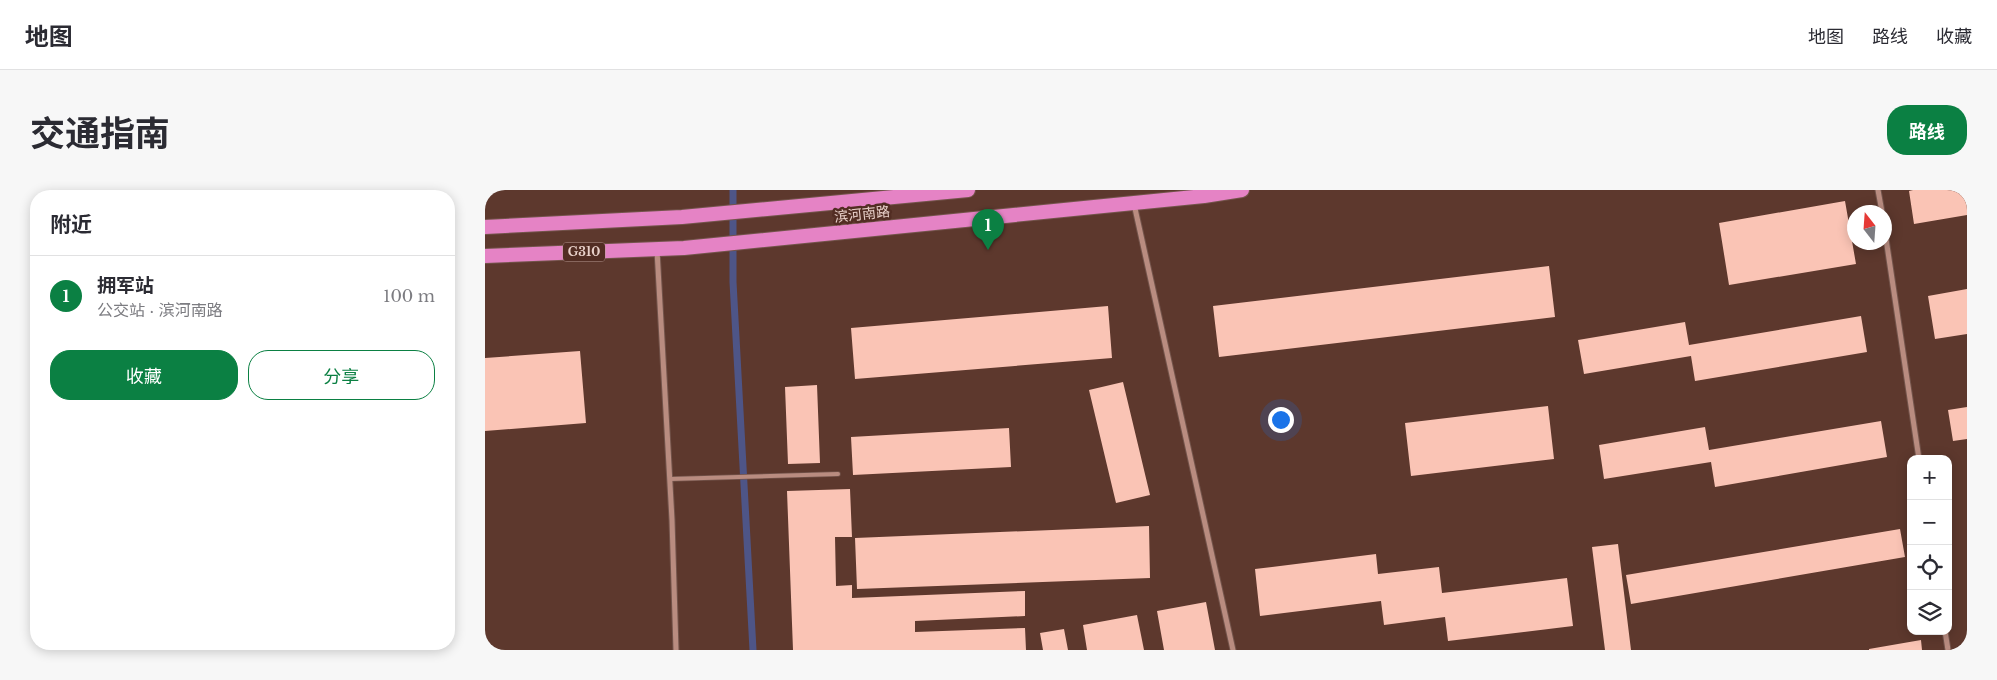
<!DOCTYPE html>
<html lang="zh">
<meta charset="utf-8">
<style>
body{margin:0;font-family:"Libre Baskerville","Noto Sans SC",serif;background:#f7f7f7;color:#2b2b33}
.controls{position:absolute;right:15px;bottom:15px;display:grid;overflow:hidden;border-radius:10px;box-shadow:0 2px 12px #0003}
.controls button{width:45px;height:45px;display:grid;place-items:center;padding:0;border:0;border-bottom:1px solid #e1e1e2;background:#fff;color:#2b2b33;font:25px sans-serif}
.compass{position:absolute;left:1362px;top:15px;width:45px;height:45px;border-radius:50%;background:#fff;box-shadow:0 2px 12px #0003;rotate:343deg}
.you{position:absolute;left:795px;top:229px;width:18px;height:18px;margin:-12px;border:4px solid #fff;border-radius:50%;background:#1a73e8;box-shadow:0 0 0 8px #1a73e833}
.badge{display:grid;place-items:center;width:32px;height:32px;border-radius:50%;background:#0b8043;color:#fff;font-size:16px;font-weight:700}
.pin{position:absolute;translate:-50% -41px;filter:drop-shadow(0 1px 2px #0008)}
.pin::after{content:'';position:absolute;top:26px;width:18px;height:15px;background:inherit;clip-path:polygon(0 0,100% 0,50% 100%)}
.list{margin:0;padding:0;list-style:none}
h2{display:flex;justify-content:space-between;align-items:center;height:65px;margin:0;padding:0 20px;font-size:21px}
h2 small{font-size:16px;font-weight:400;color:#7c7c81}
.list li{display:grid;grid-template-columns:32px 1fr auto;gap:15px;align-items:center;box-sizing:border-box;height:80px;padding:0 20px;border-top:1px solid #e1e1e2}
.list b{display:block;font-size:19px;white-space:nowrap}
.list p{margin:0;font-size:16px;white-space:nowrap;color:#7c7c81}
.list em{font-size:16px;font-style:normal;color:#7c7c81}
.actions{display:flex;gap:10px;padding:15px 20px}
.actions a{flex:1;padding:11px 0;border:1px solid #0b8043;border-radius:20px;text-align:center;font-size:18px;color:#0b8043}
.actions .main{background:#0b8043;color:#fff}
.icon{flex:none;width:28px;height:28px;fill:none;stroke:currentColor;stroke-width:2;stroke-linecap:round;stroke-linejoin:round}
.map{position:relative;flex:none;width:1482px;height:460px;overflow:hidden;border-radius:20px}
header{display:flex;align-items:center;gap:30px;box-sizing:border-box;height:70px;padding:0 25px;background:#fff;border-bottom:1px solid #e1e1e2}
header strong{font-size:24px}
nav{display:flex;gap:28px;margin-inline-start:auto;font-size:18px}
.intro{display:flex;align-items:center;justify-content:space-between;box-sizing:border-box;height:120px;padding:0 30px}
h1{margin:0;font-size:35px}
.button{padding:12px 22px;border-radius:20px;background:#0b8043;color:#fff;font-size:18px;font-weight:700}
main{display:flex;gap:30px;padding:0 30px}
aside{flex:1;background:#fff;border-radius:20px;box-shadow:0 2px 12px #0003}
.map>svg:first-child{display:block}
.lines{fill:none;stroke-linecap:round;stroke-linejoin:round}
.stream{stroke:#4e5587;stroke-width:7}
.building{fill:#fac4b5}
.service-casing{stroke:#73544b;stroke-width:5.5}
.minor-casing{stroke:#73544b;stroke-width:7}
.trunk-casing{stroke:#73544b;stroke-width:16}
.service{stroke:#b98c80;stroke-width:4}
.minor{stroke:#b98c80;stroke-width:5}
.trunk{stroke:#e583c5;stroke-width:14}
.labels{text-anchor:middle;stroke-width:5;stroke-linejoin:round;paint-order:stroke}
.shield{fill:#522d23;stroke:#bca098;stroke-width:1}
.shield-label{font-size:12px;font-weight:bold;fill:#e9d1ca}
.street-label{font-size:14px;fill:#e9d1ca;stroke:#522d23}
</style>
<header>
<strong>地图</strong>
<nav><a>地图</a><a>路线</a><a>收藏</a></nav>
</header>
<div class="intro"><h1>交通指南</h1><a class="button">路线</a></div>
<main>
<aside>
<h2>附近<small></small></h2>
<ul class="list">
<li><span class="badge">1</span><div><b>拥军站</b><p>公交站 · 滨河南路</p></div><em>100 m</em></li>
</ul>
<div class="actions"><a class="main">收藏</a><a>分享</a></div>
</aside>
<div class="map">
<svg width="1482" height="460" viewBox="0 0 1482 460">
<rect width="100%" height="100%" fill="#5d382d"/>
<g class="lines">
<path class="stream" d="M248,0V92L268,460"/>
</g>
<path class="building" d="M1428,0H1482V25L1429,34L1424,1Z
M1360,11L1371,74L1244,95L1234,33Z
M1064,76L1070,127L734,167L728,116Z
M1482,99V144L1450,149L1443,106Z
M623,116L627,168L370,189L366,138Z
M1376,126L1382,162L1210,191L1206,166L1099,184L1093,150L1200,132L1204,155Z
M95,161L101,233L0,241V168Z
M638,192L665,305L631,313L604,200Z
M332,195L335,273L303,274L300,197Z
M1063,216L1069,269L926,286L920,233Z
M1482,217V249L1468,251L1463,220Z
M1396,231L1402,267L1230,297L1226,272L1119,289L1114,255L1220,237L1224,260Z
M524,238L526,277L368,285L366,247Z
M365,299L367,347H350L351,396L367,395V408L540,401V426L430,431V442L540,438L541,460H308L302,301Z
M664,336L665,388L372,399L370,348Z
M1415,339L1420,367L1146,414L1141,385Z
M1133,354L1146,460H1120L1107,357Z
M891,364L893,384L954,377L957,403L1082,388L1088,436L963,451L960,427L899,435L896,411L775,426L770,379Z
M721,412L730,460H679L672,421Z
M652,425L659,460H602L598,435Z
M579,439L583,460H558L555,443Z
M1436,450L1437,460H1384V459Z"/>
<g class="lines">
<g class="service-casing">
<path id="service" d="M185,289L353,284"/>
</g>
<g class="minor-casing">
<path id="minor" d="M1393,0L1397,22
M649,14L748,460
M1400,42L1434,269
M172,60L187,330L191,460
M1460,441L1463,460"/>
</g>
<g class="trunk-casing">
<path id="trunk" d="M0,37L197,27L483,0
M0,66L199,58L719,6L757,0"/>
</g>
<use href="#service" class="service"/>
<use href="#minor" class="minor"/>
<use href="#trunk" class="trunk"/>
</g>
<g class="labels">
<rect class="shield" x="78" y="52.5" width="42" height="19" rx="4"/>
<g class="shield-label">
<text x="99" y="66">G310</text>
</g>
<g class="street-label">
<text transform="translate(377 24) rotate(-6)" y="5">滨河南路</text>
</g>
</g>
</svg>
<div class="controls">
<button>+</button>
<button>−</button>
<button><svg class="icon" aria-label="locate" viewBox="0 0 24 24"><circle cx="12" cy="12" r="6"/><path d="M12 2v4M12 18v4M2 12h4M18 12h4"/></svg></button>
<button><svg class="icon" aria-label="layers" viewBox="0 0 24 24"><path d="M12 4l9 5-9 5-9-5zM3 14l9 5 9-5"/></svg></button>
</div>
<svg class="compass" viewBox="-18 -18 36 36"><path d="M0-13l5 13h-10z" fill="#e53935"/><path d="M0 13l5-13h-10z" fill="#7c7c81"/></svg>
<div class="you"></div>
<div class="pin badge" style="left:503px;top:60px">1</div>
</div>
</main>
